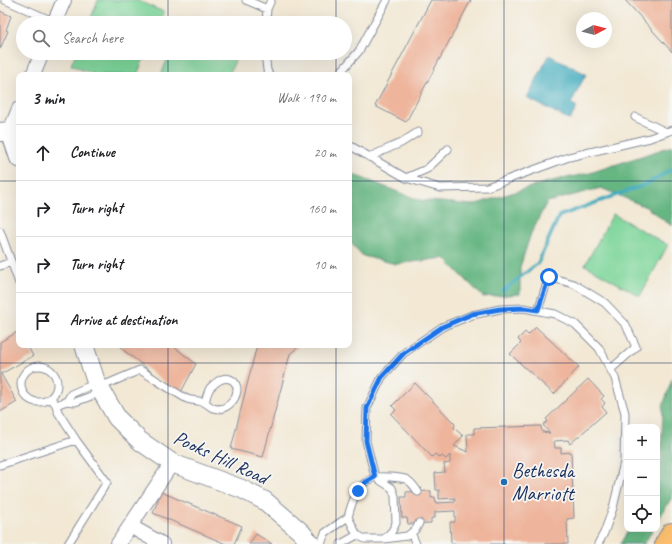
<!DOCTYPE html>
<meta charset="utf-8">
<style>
body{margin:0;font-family:Caveat,sans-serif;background:#f6f6f6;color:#202124}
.controls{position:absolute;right:12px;bottom:12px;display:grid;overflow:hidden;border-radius:8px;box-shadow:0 4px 16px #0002}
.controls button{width:36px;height:36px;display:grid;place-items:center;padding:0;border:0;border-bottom:1px solid #e0e0e0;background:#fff;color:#202124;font:20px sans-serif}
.compass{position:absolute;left:576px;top:12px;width:36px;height:36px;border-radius:50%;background:#fff;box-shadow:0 4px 16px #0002;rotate:83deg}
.stop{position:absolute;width:12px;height:12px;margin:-9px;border:3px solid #1a73e8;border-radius:50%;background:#fff}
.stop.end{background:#1a73e8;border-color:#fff;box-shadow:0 1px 4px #0008}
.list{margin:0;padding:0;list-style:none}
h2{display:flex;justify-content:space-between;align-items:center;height:52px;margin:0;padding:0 16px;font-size:17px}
h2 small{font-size:13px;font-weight:400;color:#757577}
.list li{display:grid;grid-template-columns:26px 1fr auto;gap:12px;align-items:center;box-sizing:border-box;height:56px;padding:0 16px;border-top:1px solid #e0e0e0}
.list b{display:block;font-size:15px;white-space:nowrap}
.list em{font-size:13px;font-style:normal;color:#757577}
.icon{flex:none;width:22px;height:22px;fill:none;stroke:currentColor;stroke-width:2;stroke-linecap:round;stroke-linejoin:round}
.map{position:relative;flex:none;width:672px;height:544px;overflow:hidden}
.search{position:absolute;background:#fff;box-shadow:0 4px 16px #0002;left:16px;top:16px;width:336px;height:44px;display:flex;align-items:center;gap:10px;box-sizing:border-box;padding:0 14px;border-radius:22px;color:#757577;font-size:15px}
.panel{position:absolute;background:#fff;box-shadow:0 4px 16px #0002;left:16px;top:72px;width:336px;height:276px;border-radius:8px}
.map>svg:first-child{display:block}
.green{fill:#7dd59a;stroke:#4c827c}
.forest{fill:#66b682;stroke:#407270}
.water{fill:#3eaabd;stroke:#2c6c8e}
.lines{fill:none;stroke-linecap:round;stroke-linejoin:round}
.stream{stroke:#3eaabd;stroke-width:3.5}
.building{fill:#eeb59c}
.service-casing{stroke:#868c99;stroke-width:9}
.minor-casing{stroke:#868c99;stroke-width:16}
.tertiary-casing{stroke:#868c99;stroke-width:20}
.motorway-casing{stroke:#868c99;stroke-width:24}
.service{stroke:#fff;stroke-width:7}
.minor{stroke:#fff;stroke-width:14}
.tertiary{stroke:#fff;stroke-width:18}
.motorway{stroke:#fabe6e;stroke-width:22}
.route{stroke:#1a73e8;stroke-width:5}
.grid{fill:none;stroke:#1b2f5e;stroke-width:1;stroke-opacity:0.55}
.poi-dot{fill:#1f6fb2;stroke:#f6f6f2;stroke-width:1.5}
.labels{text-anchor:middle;stroke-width:3.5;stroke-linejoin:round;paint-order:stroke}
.street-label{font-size:20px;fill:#1b2f5e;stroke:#f6f6f2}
.poi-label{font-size:20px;fill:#1b2f5e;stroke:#f6f6f2;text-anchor:start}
</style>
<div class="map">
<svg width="672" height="544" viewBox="0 0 672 544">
<rect width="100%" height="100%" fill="#f6f6f2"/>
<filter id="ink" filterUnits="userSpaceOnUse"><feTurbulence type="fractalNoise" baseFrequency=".025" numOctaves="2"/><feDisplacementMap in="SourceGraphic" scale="8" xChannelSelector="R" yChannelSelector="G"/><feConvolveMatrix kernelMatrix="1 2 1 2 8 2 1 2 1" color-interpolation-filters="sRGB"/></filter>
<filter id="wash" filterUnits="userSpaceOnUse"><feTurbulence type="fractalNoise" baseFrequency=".012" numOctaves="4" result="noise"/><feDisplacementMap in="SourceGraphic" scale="16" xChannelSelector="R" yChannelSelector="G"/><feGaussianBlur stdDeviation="0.9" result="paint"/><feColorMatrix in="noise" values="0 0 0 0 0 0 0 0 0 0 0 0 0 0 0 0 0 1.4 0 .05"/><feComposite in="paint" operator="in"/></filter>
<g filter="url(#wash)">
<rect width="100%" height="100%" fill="#f2e8d4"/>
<path class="green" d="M98,0H136L164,12L159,23H89Z
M76,53H146L137,75H95L71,65Z
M170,53H238L229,75H161Z
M613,214L668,245L640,296L585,265Z"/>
<path class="forest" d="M672,146V226L646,207L601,188L547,202L531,233L520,267V294L483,297L444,258L396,264L363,256L349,241V173L419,200L473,205L547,182L590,173Z
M672,379V497L657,522V472L661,463L663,406Z
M629,529H653L644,544H620Z"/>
<path class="water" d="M549,55L586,74L571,103L577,107L570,120L527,98Z"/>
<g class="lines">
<path class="stream" d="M503,291L538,263L559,216L647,184L672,169"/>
</g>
<g id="blocks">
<path class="building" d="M431,0H471L406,122L375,106Z
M625,0H672V52Z
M0,11L11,16L6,30L8,31L0,49Z
M536,327L579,367L554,394L510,354L521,343L518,339L525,332L528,335Z
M19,331V345H27L33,356L1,374L17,402L0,412V342Z
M121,345H172L196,364L180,394L122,349Z
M257,345H300L290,354L263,457L231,449Z
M588,379L604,396L601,399L605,403L602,407L606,412L570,444L568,440L554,441L555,448H561V453L571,452L574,518L567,519L568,544H455V543H451L450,522H455V511L435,512V518H431V523L408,524L407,518H402L401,497H406V492L431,491V498L435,497L436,503L455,502V498L439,499V490H436L435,473L445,472L444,464L450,463V455L446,459L442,456L440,458L435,454L432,457L391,414L396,410L392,406L415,383L455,424L454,428L463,436L454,446L468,452L467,434H474V428L541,426L542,432L550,433L543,425L548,421L546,419Z
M161,492L242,526L234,544H226L153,513Z
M256,534L272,544H249Z"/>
</g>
</g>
<g filter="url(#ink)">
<use href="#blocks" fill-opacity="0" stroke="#868c99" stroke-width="1"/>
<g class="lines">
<g class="service-casing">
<path id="service" d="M5,0L55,22
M246,0L267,9
M266,23L267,9L271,0
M265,53L267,70L269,75
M338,75L359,51L387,0
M635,117L666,132
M349,145L406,178L427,169L448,149
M369,157L401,143L418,132
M406,178L440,188L487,187L569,157L650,138L672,130
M0,231L19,283
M0,266L11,262
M538,310L549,277L574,284L605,303L626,325L636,347L611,369
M21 384a18 18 0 1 1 36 0a18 18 0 1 1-36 0Z
M100,387L140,370C155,379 171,390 187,399C193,401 200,400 205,403C208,404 210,407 213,408C225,412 236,401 237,390C237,380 228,376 220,380C216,382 213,385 210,388C207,393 206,398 205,403
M51,398L56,405L58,412L76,440L107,482L68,544
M67,401L71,394L96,383
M56,405L67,401L75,402L102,392
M0,465L76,440
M418,492C409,478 406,478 390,477C385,477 379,476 374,478C357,483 352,502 348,517L357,535L365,539H384L407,536L416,529L419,523
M411,533L416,544
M384,539L392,531L396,523L395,496L392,488L375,477L366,441L367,408L382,377L404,353L442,327L472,315L500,309L524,308L555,314L575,324L599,348L615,378L625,413L624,462L613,508L604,533L598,544
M321,544L325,533L348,517
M341,544L357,535"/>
</g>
<g class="minor-casing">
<path id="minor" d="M54,23L64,0
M33,75L42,53
M10,131L19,109
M130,526L162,544
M118,544L172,463"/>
</g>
<g class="tertiary-casing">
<path id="tertiary" d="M0,132L10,131L19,158
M84,345L96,382L102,392L117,418L140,441L172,463L242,489L265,501L301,532L311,544"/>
</g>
<g class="motorway-casing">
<path id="motorway" d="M666,544L672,534"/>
</g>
<use href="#service" class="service"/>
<use href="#minor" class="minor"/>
<use href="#tertiary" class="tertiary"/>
<use href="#motorway" class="motorway"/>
</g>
</g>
<g class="lines" filter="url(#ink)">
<path class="route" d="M358,491L366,482L375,477L366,441L367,408L382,377L404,353L442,327L472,314L500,309L524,308L538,310L549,277"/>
</g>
<path class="grid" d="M168,0V23M336,0V23M504,0V544M168,53V75M336,53V75M0,181H19M349,181H672M168,345V544M336,345V544M0,363H672"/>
<circle class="poi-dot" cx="504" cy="482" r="4"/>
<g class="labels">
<g class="street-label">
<text transform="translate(221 457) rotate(25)" y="7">Pooks Hill Road</text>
</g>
<g class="poi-label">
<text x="512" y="477">Bethesda<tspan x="512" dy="23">Marriott</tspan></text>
</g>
</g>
</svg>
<div class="controls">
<button>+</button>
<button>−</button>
<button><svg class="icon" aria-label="locate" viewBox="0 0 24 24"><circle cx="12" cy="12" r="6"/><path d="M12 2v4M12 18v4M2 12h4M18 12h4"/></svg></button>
</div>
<svg class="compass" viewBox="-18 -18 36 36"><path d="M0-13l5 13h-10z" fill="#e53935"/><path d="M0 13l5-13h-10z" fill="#757577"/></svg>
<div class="stop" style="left:549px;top:277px"></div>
<div class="stop end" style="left:358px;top:491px"></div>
<div class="search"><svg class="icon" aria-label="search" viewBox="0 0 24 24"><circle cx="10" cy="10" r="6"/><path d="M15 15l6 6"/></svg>Search here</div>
<section class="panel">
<h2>3 min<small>Walk · 190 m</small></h2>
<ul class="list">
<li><svg class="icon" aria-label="ahead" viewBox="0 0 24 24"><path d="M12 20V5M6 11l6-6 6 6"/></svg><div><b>Continue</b></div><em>20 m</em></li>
<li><svg class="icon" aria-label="right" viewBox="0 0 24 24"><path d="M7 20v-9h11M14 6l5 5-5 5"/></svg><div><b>Turn right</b></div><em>160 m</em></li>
<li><svg class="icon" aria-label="right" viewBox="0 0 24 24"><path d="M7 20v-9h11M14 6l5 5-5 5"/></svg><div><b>Turn right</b></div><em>10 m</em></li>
<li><svg class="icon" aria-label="arrive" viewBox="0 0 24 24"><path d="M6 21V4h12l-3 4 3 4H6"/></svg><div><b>Arrive at destination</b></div></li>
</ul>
</section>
</div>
